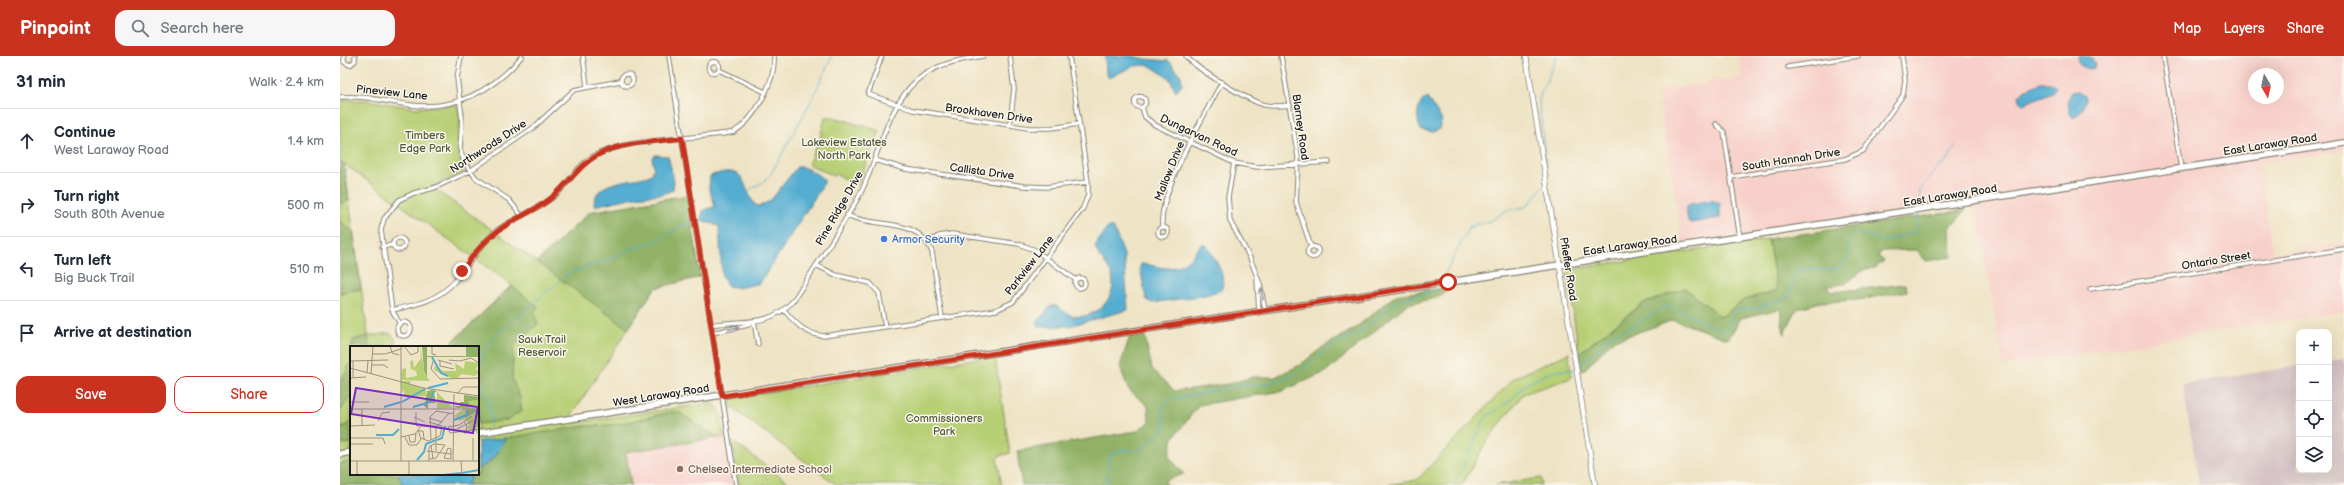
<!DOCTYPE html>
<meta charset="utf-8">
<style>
body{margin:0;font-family:"Balsamiq Sans",sans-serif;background:#f6f6f7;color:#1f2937}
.controls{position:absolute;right:12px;bottom:12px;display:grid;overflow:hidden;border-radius:8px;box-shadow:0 4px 16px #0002}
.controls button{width:36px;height:36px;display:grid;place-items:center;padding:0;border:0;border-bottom:1px solid #e0e1e3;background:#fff;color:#1f2937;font:20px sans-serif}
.compass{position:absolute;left:1908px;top:12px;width:36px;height:36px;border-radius:50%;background:#fff;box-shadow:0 4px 16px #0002;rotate:171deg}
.stop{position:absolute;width:12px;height:12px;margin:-9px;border:3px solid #c8321e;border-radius:50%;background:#fff}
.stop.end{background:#c8321e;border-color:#fff;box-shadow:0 1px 4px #0008}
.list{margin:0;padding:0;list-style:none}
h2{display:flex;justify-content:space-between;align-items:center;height:52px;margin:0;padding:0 16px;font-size:17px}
h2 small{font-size:13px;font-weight:400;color:#747a83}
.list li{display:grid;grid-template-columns:26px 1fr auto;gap:12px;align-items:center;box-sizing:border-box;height:64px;padding:0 16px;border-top:1px solid #e0e1e3}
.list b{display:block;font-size:15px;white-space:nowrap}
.list p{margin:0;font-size:13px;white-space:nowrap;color:#747a83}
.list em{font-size:13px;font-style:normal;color:#747a83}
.actions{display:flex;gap:8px;padding:12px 16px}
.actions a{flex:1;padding:9px 0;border:1px solid #c8321e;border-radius:12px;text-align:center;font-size:14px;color:#c8321e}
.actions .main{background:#c8321e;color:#fff}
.icon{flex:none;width:22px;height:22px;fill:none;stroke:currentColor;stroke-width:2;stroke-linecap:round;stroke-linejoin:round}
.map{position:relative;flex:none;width:2004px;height:429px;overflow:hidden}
header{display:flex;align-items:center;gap:24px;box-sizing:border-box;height:56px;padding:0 20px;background:#c8321e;color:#fff}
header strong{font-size:19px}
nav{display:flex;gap:22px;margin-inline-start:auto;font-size:14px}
.search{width:280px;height:36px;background:#f6f6f7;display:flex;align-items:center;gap:10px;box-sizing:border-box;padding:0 14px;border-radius:12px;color:#747a83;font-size:15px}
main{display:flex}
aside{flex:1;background:#fff}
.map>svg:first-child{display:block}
.built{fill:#f7d0c9;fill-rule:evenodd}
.industrial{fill:#d2bec1}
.green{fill:#b7cf74;stroke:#6a7648;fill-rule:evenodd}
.forest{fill:#91b266;stroke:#566741}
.water{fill:#54aed1;stroke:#386576}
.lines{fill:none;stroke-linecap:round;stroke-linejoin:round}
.stream{stroke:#54aed1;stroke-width:1}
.minor-casing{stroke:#858070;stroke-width:5.5}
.tertiary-casing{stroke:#858070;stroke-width:6}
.secondary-casing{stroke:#858070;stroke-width:8}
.minor{stroke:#fff;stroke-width:3.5}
.tertiary{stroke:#fff;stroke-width:4.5}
.secondary{stroke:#fff;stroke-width:5.5}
.oneway{stroke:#999}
.route{stroke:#c8321e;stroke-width:5}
.shop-dot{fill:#3f7fe0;stroke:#fbf7ec;stroke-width:1.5}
.education-dot{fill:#8d6e63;stroke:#fbf7ec;stroke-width:1.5}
.labels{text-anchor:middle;stroke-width:3;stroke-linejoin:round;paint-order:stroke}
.street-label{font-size:11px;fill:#1c1c1c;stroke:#fbf7ec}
.park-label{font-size:11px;fill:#525b3b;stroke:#fbf7ec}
.shop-label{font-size:11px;fill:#366cbe;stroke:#fbf7ec;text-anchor:start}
.education-label{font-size:11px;fill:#785e54;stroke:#fbf7ec;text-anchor:start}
.inset-river{fill:none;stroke:#54aed1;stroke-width:2}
.inset-road{fill:none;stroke:#9a9381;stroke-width:1}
.view{fill:#7b2cbf;fill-opacity:0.15;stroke:#7b2cbf;stroke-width:2}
.inset-edge{fill:none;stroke:#1c1c1c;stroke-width:2}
</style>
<header>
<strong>Pinpoint</strong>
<div class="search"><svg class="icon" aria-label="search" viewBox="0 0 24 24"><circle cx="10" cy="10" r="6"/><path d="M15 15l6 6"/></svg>Search here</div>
<nav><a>Map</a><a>Layers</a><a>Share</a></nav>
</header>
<main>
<aside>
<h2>31 min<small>Walk · 2.4 km</small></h2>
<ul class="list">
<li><svg class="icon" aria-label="ahead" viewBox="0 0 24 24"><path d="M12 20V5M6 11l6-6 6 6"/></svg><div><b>Continue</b><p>West Laraway Road</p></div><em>1.4 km</em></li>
<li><svg class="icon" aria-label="right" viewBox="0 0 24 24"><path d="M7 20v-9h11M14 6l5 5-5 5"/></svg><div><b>Turn right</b><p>South 80th Avenue</p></div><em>500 m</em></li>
<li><svg class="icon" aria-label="left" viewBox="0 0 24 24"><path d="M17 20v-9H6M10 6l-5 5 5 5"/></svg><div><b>Turn left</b><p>Big Buck Trail</p></div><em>510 m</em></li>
<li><svg class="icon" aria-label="arrive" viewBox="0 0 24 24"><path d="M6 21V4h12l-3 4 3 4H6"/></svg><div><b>Arrive at destination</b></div></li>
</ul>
<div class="actions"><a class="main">Save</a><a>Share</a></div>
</aside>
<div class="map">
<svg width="2004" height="429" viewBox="0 0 2004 429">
<rect width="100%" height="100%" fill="#fbf7ec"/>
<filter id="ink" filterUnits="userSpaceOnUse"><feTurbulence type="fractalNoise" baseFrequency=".025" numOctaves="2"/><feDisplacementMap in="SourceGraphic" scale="8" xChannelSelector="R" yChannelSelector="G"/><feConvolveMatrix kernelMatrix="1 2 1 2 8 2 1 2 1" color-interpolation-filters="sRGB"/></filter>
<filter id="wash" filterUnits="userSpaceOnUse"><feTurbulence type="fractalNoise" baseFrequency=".012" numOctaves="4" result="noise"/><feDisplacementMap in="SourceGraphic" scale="16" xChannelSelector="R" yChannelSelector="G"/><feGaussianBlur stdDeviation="0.9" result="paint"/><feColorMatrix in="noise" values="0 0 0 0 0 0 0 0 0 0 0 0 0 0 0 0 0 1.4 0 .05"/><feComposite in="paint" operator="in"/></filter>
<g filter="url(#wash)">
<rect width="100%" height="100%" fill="#eee3c4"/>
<path class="built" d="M1399,0H2004V95L1920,107L1933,198L2004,187V255L1663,310L1635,145L1343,190L1318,35L1402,21ZM1914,18H1938V42H1914Z
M386,381L394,429H291L286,396Z"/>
<path class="industrial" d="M2004,303V429H1859L1843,328L1959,310V414H1989V305Z"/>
<path class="green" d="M0,44H26L75,52L117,49L120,64L119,96L124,116L92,131L197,206L250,156L348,139L360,221L315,232L231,360L232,367L373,347L380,355L384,381L378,382L340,357L332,356L273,369L244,370L291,429H0V388L10,387L7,371L2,373L0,365ZM4,108L172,229L107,291H138V418H11V291H56L55,283L50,277L28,280Z
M485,61H493L540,75L517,129L496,118L494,120L468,108L480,83Z
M1428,183L1437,234L1404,244L1381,261L1302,248L1239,297L1227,218L1233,213Z
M1229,297L1231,322L1183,338L1147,385L1122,429H1047L1077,424L1174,322Z
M652,300L655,302L670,397L659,400L657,403L662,429H497L388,349L391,344L403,340Z
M392,385L452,429H399Z
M1201,422L1202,429H1156Z"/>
<path class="forest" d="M0,105L4,108L9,144L0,148Z
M348,139L360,221L315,232L288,273L197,206L250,156Z
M1626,154L1610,172L1612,201L1586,205L1577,194L1542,195L1538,200L1544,205L1535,212L1525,213L1505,228L1488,230L1492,236L1566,228L1567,235L1518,244L1480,246L1457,253L1444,278L1440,253L1401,262L1388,283L1334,264L1272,285L1242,316L1239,297L1302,248L1345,232L1381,261L1404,244L1437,234L1428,183Z
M0,166L13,175L21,233L0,237Z
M172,230L198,251L194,257L198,268L174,290L172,323L180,342L182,355L167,364L138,368V291H107Z
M1110,231L1097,242L1067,248L986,316L942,335L859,349L833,382L829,401L844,418L825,424L826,429H682L677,395L797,375L809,366L808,350L788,333L780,310L790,280L804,277L812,313L835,335L889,328L913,321H935L960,309L983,291L1014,273L1056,239Z
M28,280L29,291H12L13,284Z
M11,305V338L0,356V327Z
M332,356L340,357L378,382L286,396L291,429H128L131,418H138V413C154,405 158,398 165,382L244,370L273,369Z
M0,365L2,373L11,365V387L0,388Z
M11,406V418H58L63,429H0V407Z"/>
<path class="water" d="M765,0H792L805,3L829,5L841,20L842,28L836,35L829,22L809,9L793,10L769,22L766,18Z
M1739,0L1751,1L1755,7L1754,12L1748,13L1740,9L1737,5Z
M1701,27H1711L1717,32L1713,36L1683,48L1679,45V40L1684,34Z
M1739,35L1745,39C1747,47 1740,59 1733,62C1727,56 1727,43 1732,36Z
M1087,42L1102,64L1099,73L1093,76L1081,74C1076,65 1076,46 1087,42Z
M315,99L328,100L334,125L333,134L322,138L295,141L254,150C253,121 297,127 312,118L314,111L312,102Z
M457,111C465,110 478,118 484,124V127L420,227L399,232L388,230L382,221L379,170L361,164L363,155L375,150L369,132L370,120C408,107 399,125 415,149L420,150L431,144Z
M1372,144L1380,148V162L1351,167L1348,165L1346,151L1349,148Z
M768,171H772L774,173L784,199L788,254L729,270L699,271L697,266L712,249C720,250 725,258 734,260C756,264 780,240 771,217C767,207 757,201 755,190Z
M863,188L866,189C873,200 888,220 881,234L866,239L812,247L806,243L800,211L801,208C820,209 830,219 849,203C854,199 857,191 863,188Z
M165,382C158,398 153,405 138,413V386Z
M58,418H131L128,429H63Z"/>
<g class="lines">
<path class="stream" d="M473,41L492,0
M1206,110L1199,48L1200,40L1217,0
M406,136L423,126L431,118L472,43
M1579,151L1580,134L1596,113L1609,103L1615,90
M1104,220L1129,171L1152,164L1167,154L1186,151L1203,131
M1238,311L1256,295L1267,281L1294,270L1325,250C1344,251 1371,278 1387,273C1393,267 1390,259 1396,253H1415L1448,241C1454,233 1451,222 1457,214C1471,208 1492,220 1504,208C1512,200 1506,187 1513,178H1521L1546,185L1575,176L1579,171L1578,157
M150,372C157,336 121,325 152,282L229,217L276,201L287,194L310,188L351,165
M138,388L146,379
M767,429L769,405L772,398L780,394L799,395L824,373L823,351L828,344L902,329L924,328L954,320L992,290L1020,276L1059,244L1097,234
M1112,429L1119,419L1145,362L1172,343L1187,327L1211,316L1235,313"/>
</g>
</g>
<g filter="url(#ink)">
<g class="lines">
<g class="minor-casing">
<path id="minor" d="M4,0V6L10,9L15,5V0
M121,0L117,22L122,62L120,93L124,106L136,122L169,144L182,160
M243,0L247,30
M329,0L396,429
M542,0L528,38L573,54L689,72H711L739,68
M670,0L674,33L670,69
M846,0C855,12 910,46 925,49C934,51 941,50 950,49
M941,0L958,101L956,146L971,191
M1823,0L1841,112
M368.5 11a5.5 5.5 0 1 1 11 0a5.5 5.5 0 1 1-11 0Z
M1448,11L1518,0
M379,14L425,36
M281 24a6 6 0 1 1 12 0a6 6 0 1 1-12 0Z
M794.5 46a5.5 5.5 0 1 1 11 0a5.5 5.5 0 1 1-11 0Z
M0,41C25,39 46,46 70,49C114,55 155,34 182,0
M802,51L805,61L815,69L894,107L917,111L989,106
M1376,68L1384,76L1400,182
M535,104L565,113L684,130L706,131L748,126
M894,107L888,141L890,165L910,202L920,228L925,254
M1391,121L1505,103L1523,95L1563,39L1565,24L1562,0
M507,159C535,173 579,160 592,196L602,262
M822,170C819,134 864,60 882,26
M818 176a5 5 0 1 1 10 0a5 5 0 1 1-10 0Z
M53 188a6 6 0 1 1 12 0a6 6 0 1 1-12 0Z
M588,186L599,180L612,178L679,188L695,194L736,224
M967.5 196a5.5 5.5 0 1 1 11 0a5.5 5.5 0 1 1-11 0Z
M42,191L52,189
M476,209L496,219L530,227L539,237L545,271
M735 227a5 5 0 1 1 10 0a5 5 0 1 1-10 0Z
M917,223L919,255
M1750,233L2004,193
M52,254L41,174L44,163L59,144L74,137L94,132L130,115L193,72L234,34L280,25
M444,254C456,268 465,278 484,280L656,254L673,246L743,152L748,139V126L729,0
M414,265L418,288
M57 273a7 7 0 1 1 14 0a7 7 0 1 1-14 0Z
M60,268L52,254C75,249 97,245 114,226C130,209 137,191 156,175C175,161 198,154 216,139C229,126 238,109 254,100C290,81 354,84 394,76C415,63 436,25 434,0
M371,269C405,263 428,272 453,245C475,211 498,177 518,142C538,106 545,53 576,25C595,8 618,4 643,0
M372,277L408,269L413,265"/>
</g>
<g class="tertiary-casing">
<path id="tertiary" d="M1186,0L1255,429"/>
</g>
<g class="secondary-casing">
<path id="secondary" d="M138,377L2004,87
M0,398L11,396"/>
</g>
<use href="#minor" class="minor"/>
<use href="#tertiary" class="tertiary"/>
<use href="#secondary" class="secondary"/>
</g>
<defs><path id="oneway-shaft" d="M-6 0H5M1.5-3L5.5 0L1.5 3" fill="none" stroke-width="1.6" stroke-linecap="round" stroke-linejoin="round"/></defs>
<g class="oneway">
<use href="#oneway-shaft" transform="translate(922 238) rotate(-100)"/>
<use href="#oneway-shaft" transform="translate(394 272) rotate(-13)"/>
</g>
</g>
<g class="lines" filter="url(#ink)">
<path class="route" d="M122,215C135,195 150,178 171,166C184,158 198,153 210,143C230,127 240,106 264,96C287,86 317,86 342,82L382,340L1108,226"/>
</g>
<circle class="shop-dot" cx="544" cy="183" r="4"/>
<circle class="education-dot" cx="340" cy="413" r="4"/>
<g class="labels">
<g class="street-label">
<text transform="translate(52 36) rotate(6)" y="4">Pineview Lane</text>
<text transform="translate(649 57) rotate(8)" y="4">Brookhaven Drive</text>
<text transform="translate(961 71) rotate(82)" y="4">Blarney Road</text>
<text transform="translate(859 79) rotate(25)" y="4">Dungarvan Road</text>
<text transform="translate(1930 88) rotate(-9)" y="4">East Laraway Road</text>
<text transform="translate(148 90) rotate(-33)" y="4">Northwoods Drive</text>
<text transform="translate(1451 103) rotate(-9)" y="4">South Hannah Drive</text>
<text transform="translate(642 115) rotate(8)" y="4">Callista Drive</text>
<text transform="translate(829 115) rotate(-68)" y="4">Mallow Drive</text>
<text transform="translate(1610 139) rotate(-9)" y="4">East Laraway Road</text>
<text transform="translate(499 152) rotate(-60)" y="4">Pine Ridge Drive</text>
<text transform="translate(1290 189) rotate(-8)" y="4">East Laraway Road</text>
<text transform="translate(1876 204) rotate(-9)" y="4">Ontario Street</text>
<text transform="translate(689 209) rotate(-52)" y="4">Parkview Lane</text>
<text transform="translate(1229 213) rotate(81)" y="4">Pfieffer Road</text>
<text transform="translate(321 339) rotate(-9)" y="4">West Laraway Road</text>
</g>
<g class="park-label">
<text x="85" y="83">Timbers<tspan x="85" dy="13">Edge Park</tspan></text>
<text x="504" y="90">Lakeview Estates<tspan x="504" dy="13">North Park</tspan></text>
<text x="202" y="287">Sauk Trail<tspan x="202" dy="13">Reservoir</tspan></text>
<text x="604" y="366">Commissioners<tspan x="604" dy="13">Park</tspan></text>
</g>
<g class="shop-label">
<text x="552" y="187">Armor Security</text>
</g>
<g class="education-label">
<text x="348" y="417">Chelsea Intermediate School</text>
</g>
</g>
<g transform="translate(10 290)">
<rect width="129" height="129" fill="#eee3c4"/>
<path d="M70,0L75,29L80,35L51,34L52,23L56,22V32L67,30L66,25L61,23L60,16L63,14L64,22L71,12ZM115,15L129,17L126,23L129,27L125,30L111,28L108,32H101L84,24L85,20L93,25H106L105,17L114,23ZM51,35H61L60,38L76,43V50L62,51L51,57L59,50H54V44L52,47ZM87,46L103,62L87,63ZM114,49L129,51V81L127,83L129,89L125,85L117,83L119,78L114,73L110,75L104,70L113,63L110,56H114Z" fill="#b7cf74"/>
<path d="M72,0H77V10H116V0H129V11H77V32L74,25ZM82,44L87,45L84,47L86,57H78V63L73,59L61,62L75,58L77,45ZM114,49L129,51V54L118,55L120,61L107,62L104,60H110V56H114ZM116,64H129V81H124L127,79L124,76L127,65L115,72Z" fill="#91b266"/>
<path class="inset-river" d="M82,11L91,27L98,30M78,42L98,37M52,56L75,43M34,61L51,56M63,61L80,56L84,45M104,74L117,69L118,64M26,89H43L49,83M87,94L92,92L95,80M67,114L74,106L76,98L86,94M112,127L129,124M93,129L111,127"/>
<path class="inset-road" d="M40,0L42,7L49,9M54,0L61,9L68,6V1M82,0V8L86,9M23,8H35L51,3M88,14L102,18M99,14L110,15L121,12L129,17M0,15L38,14M83,15L81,23L90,33L129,32M90,15V20L104,23M22,19H34L38,22M0,22L74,42L129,50M17,27L18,15M21,28L23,0M3,31V15M0,32L16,31M107,48L113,41H129M0,56H19M0,63H129M12,63V80M66,66V79L69,81M64,71L75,76M79,72L92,76M28,75L32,67L40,66M114,76L117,80L115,88M0,80L25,79M86,81V105M98,81L100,87L129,83M98,81L109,79L122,70M107,83L123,75M69,85H73L74,93M59,90L60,96H65L66,87M51,91L65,88L71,80H88L98,68L103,67M55,91L59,99H67L71,93L68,84M0,92H33L35,98M71,92L78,95L90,90L92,80L79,76M81,93L80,71L86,65L99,67M0,98H23M81,99L83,113M98,102L101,103V113L94,112ZM77,105L101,108M79,113L86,112L95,99L84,98L80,100L79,102V115M0,115H129M7,115V129M51,115V0M59,115V129M103,115L104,48M111,115L112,129M123,115V92"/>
<path class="view" d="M6,42L128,61L123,87L1,68Z"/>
<rect width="129" height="129" class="inset-edge"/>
</g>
</svg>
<div class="controls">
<button>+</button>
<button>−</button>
<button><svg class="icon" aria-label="locate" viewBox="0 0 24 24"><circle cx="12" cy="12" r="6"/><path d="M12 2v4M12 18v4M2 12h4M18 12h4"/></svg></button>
<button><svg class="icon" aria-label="layers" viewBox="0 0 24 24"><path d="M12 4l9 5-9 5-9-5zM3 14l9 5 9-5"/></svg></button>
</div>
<svg class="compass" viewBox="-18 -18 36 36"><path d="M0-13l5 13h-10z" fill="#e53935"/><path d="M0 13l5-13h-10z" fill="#747a83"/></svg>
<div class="stop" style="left:1108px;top:226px"></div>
<div class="stop end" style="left:122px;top:215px"></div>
</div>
</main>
